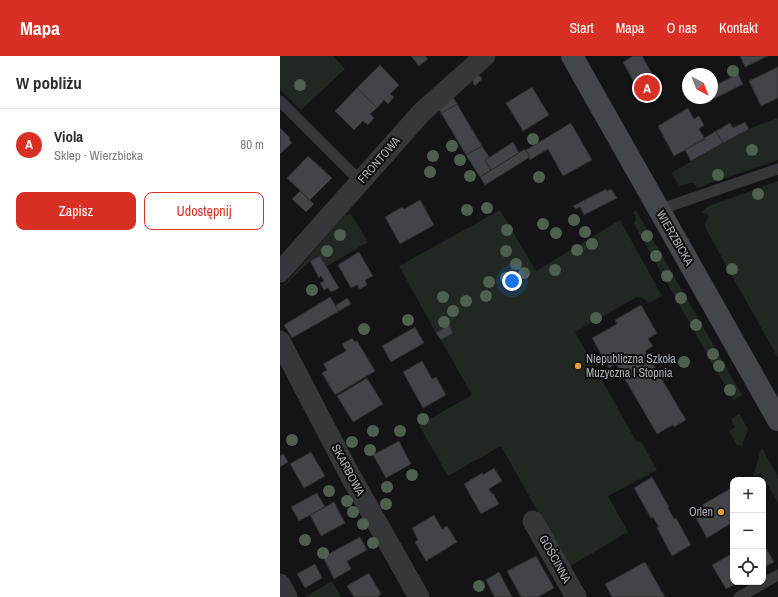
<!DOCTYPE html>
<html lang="pl">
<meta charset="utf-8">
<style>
body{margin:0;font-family:"Archivo Narrow",sans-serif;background:#f7f7f7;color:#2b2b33}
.controls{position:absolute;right:12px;bottom:12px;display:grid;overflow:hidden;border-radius:8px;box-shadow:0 1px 3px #0004}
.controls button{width:36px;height:36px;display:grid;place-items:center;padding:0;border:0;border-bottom:1px solid #e1e1e2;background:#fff;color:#2b2b33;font:20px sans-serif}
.compass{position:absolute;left:402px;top:12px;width:36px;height:36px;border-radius:50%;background:#fff;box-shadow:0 1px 3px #0004;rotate:138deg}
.you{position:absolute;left:232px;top:225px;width:14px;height:14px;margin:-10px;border:3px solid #fff;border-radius:50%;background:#1a73e8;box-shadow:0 0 0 6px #1a73e833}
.badge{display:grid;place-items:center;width:26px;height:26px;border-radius:50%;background:#d93025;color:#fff;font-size:13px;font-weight:700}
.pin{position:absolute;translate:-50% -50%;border:2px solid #fff;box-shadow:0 1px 4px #0006}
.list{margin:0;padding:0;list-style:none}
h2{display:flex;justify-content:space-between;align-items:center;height:52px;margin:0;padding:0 16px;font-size:17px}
h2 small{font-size:13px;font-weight:400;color:#7c7c81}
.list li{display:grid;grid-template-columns:26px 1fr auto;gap:12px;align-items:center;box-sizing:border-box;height:72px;padding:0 16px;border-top:1px solid #e1e1e2}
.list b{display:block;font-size:15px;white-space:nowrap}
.list p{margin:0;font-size:13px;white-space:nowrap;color:#7c7c81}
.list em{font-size:13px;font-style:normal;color:#7c7c81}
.actions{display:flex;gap:8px;padding:12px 16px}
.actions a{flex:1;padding:9px 0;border:1px solid #d93025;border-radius:8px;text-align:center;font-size:14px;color:#d93025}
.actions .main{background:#d93025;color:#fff}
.icon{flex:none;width:22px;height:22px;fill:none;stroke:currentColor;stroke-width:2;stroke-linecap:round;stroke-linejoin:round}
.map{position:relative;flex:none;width:498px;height:541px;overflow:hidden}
header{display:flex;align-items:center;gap:24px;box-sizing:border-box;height:56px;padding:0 20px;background:#d93025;color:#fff}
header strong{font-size:19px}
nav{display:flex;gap:22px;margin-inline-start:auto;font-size:14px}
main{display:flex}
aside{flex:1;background:#fff}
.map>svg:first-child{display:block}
.green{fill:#202821}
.building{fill:#434449;stroke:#2e2e31}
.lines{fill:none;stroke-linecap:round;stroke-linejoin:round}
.lane{stroke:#35373a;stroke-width:11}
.street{stroke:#35373a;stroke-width:21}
.secondary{stroke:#43464a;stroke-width:22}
.tree{fill:#4f6050}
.poi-dot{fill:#e59b3d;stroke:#0f0f11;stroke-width:1.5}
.labels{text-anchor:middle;stroke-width:4;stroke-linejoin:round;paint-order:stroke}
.street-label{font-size:12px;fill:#a7adb5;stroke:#0f0f11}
.poi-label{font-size:12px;fill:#a7adb5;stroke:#0f0f11;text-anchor:start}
</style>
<header>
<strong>Mapa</strong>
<nav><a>Start</a><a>Mapa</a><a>O nas</a><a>Kontakt</a></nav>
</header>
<main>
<aside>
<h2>W pobliżu<small></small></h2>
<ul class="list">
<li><span class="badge">A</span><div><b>Viola</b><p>Sklep · Wierzbicka</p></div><em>80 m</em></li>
</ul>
<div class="actions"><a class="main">Zapisz</a><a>Udostępnij</a></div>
</aside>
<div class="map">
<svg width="498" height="541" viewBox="0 0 498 541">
<rect width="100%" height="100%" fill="#141416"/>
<path class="green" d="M0,0H53L65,13L21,54L0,34Z
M498,62V104L417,132L413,127L399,129L391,117L469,73Z
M498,125V302L426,173L425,168L429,160L422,156L429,150Z
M220,154L256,215L340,164L382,240L369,247C366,244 362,241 357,241L295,276L356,385L362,387L377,414L328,440L348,476L289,511L221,390L168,420L139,369L192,339L161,284L173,276L169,269L156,277L119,210Z
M356,154L462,339L453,344L354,168L356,162L353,157Z
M71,158L88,186L46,211L39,200L30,205L0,234L62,162L66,159Z
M459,358L468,373L462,390L457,389L449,375L455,371L451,363Z
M482,392L498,420V447L481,417L473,421L480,396Z
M52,525L61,541H25Z"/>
<path class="building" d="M131,0H145L148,3L139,10Z
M353,0H362L382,35L364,45L343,6Z
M460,0H488L465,11Z
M100,9L119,29L110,38L114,41L108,48L104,44L97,52L77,32Z
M498,11V42L481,50L469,25Z
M197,17L202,23L195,30L193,27L194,20Z
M458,18L463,28L434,43L432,40V31Z
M252,31L269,59L243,75L226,47Z
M77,32L97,52L90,58L94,62L88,69L83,65L74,74L55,55Z
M171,38L177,48L161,57L157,50Z
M177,48L202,90L186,99L161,57Z
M408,52L414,63L419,60L424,69L419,73L425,83L394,100L378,70Z
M465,66L469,73L443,87L436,75L450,67L453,72Z
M291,67L312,104L283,120L268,93L250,104L249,102L250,101L246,94Z
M0,72L10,82L9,83L12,87L0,98Z
M436,75L443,87L411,105L405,94Z
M233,86L239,97L211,114L205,104Z
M202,90L209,101L205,104L211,114L200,121L186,99Z
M245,93L250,101L205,129L200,121Z
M28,100L52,122L30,144L7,122Z
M326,133L327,135L331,133L337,142L304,159L300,151L296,153L293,150Z
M20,135L34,148L26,156L12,143Z
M140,144L154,169L120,188L105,161L122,151L124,153Z
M79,196L93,220L85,224L87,229L80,233L77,229L71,232L58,209Z
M40,200L59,232L51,236L48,232L44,234L40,227L44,225L41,220L39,222L30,205Z
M50,241L59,255L12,282L4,269Z
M67,242L71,248L59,255L55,250Z
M361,249L377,277L368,283L373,290L365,295L406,364L394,371L393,369L377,378L336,308L329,312L312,282L337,268L335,264Z
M169,269L173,277L161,284L156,277Z
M135,271L144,287L111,306L102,290Z
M72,282L75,286L77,285L95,315L55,339L42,317L47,314L43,308L66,295L62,288Z
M142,305L152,323L156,321L166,339L143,352L123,316Z
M87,322L103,348L73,366L57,340Z
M119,385L131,408L106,422L93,399Z
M31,396L45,420L24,432L10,408Z
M3,398L8,406L0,411V400Z
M214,412L222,425L209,433L212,438L213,437L219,448L201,458L184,428L202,417L203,419Z
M372,421L389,451L388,452L394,463L396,462L411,489L392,500L377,472L379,471L373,461L371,462L354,432Z
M451,432L453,435V466L427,482L412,455Z
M37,437L45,451L19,465L11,451Z
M54,446L65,467L41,480L30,459Z
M154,459L162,473L167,470L177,486L146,505L135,486L138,484L132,472Z
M80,481L87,494L67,505L71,513L54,523L43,501Z
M483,487L494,506L483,512Z
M453,497V526H459L446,533L432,509Z
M256,500L274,532L258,541H241L227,515Z
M365,506L385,541H332L325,528Z
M35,508L42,522L25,532L17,518Z
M219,516L232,541H215L212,536L206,524Z
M89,517L101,538L97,541H74L67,530Z"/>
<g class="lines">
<path class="lane" d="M0,45L80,125
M378,154L498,113
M459,541L498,519"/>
<path class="street" d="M0,216L142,56L205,0
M0,285L71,421L139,541
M253,465L296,541
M0,528L7,541"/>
<path class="secondary" d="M292,0L498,364"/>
</g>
<g class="tree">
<circle cx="453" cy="15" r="6"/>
<circle cx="20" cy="29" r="6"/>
<circle cx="253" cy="83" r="6"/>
<circle cx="172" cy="90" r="6"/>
<circle cx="472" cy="94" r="6"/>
<circle cx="153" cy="100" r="6"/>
<circle cx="180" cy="104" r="6"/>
<circle cx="150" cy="116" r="6"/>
<circle cx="438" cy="119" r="6"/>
<circle cx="190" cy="120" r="6"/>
<circle cx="259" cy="121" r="6"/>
<circle cx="478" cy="138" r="6"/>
<circle cx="207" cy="152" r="6"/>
<circle cx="187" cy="154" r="6"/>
<circle cx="294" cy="164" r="6"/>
<circle cx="263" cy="168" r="6"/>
<circle cx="227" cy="174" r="6"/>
<circle cx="305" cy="176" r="6"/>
<circle cx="276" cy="177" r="6"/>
<circle cx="60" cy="179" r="6"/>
<circle cx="367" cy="180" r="6"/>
<circle cx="312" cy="188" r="6"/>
<circle cx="297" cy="194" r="6"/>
<circle cx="47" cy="195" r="6"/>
<circle cx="226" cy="195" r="6"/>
<circle cx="376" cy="200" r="6"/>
<circle cx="236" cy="208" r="6"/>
<circle cx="452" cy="213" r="6"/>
<circle cx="275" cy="214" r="6"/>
<circle cx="244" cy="217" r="6"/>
<circle cx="387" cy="220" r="6"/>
<circle cx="226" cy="222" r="6"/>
<circle cx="209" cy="226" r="6"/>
<circle cx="32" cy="234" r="6"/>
<circle cx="206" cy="240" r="6"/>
<circle cx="163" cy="241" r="6"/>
<circle cx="401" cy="242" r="6"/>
<circle cx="186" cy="245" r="6"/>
<circle cx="173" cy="255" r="6"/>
<circle cx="316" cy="262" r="6"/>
<circle cx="128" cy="264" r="6"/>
<circle cx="164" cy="266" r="6"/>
<circle cx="416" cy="269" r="6"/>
<circle cx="84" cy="273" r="6"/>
<circle cx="433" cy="298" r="6"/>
<circle cx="404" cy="306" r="6"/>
<circle cx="439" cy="310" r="6"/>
<circle cx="450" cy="334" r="6"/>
<circle cx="143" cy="363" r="6"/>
<circle cx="93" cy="375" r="6"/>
<circle cx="120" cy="375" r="6"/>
<circle cx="12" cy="384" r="6"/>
<circle cx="72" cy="386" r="6"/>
<circle cx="90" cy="394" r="6"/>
<circle cx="132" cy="419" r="6"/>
<circle cx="107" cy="431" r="6"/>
<circle cx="49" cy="435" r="6"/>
<circle cx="67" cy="445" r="6"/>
<circle cx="106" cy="448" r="6"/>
<circle cx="73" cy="456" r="6"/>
<circle cx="83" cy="468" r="6"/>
<circle cx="25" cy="484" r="6"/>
<circle cx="93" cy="487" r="6"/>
<circle cx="43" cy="497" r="6"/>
<circle cx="199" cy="530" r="6"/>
</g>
<g class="poi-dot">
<circle cx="298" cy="310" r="4"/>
<circle cx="441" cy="456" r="4"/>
</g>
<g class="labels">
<g class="street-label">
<text transform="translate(99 104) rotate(-49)" y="4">FRONTOWA</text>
<text transform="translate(395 182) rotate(60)" y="4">WIERZBICKA</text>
<text transform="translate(68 414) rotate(62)" y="4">SKARBOWA</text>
<text transform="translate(275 503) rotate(61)" y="4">GOŚCINNA</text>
</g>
<g class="poi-label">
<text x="306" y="307">Niepubliczna Szkoła<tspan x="306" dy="14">Muzyczna I Stopnia</tspan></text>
<text x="433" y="460" text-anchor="end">Orlen</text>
</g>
</g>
</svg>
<div class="controls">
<button>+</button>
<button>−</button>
<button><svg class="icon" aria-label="locate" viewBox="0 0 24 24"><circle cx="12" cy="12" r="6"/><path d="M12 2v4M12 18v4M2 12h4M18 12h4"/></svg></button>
</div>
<svg class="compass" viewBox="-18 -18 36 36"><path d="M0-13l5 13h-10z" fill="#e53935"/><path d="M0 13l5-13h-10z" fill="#7c7c81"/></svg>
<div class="you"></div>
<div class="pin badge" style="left:367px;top:32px">A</div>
</div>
</main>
